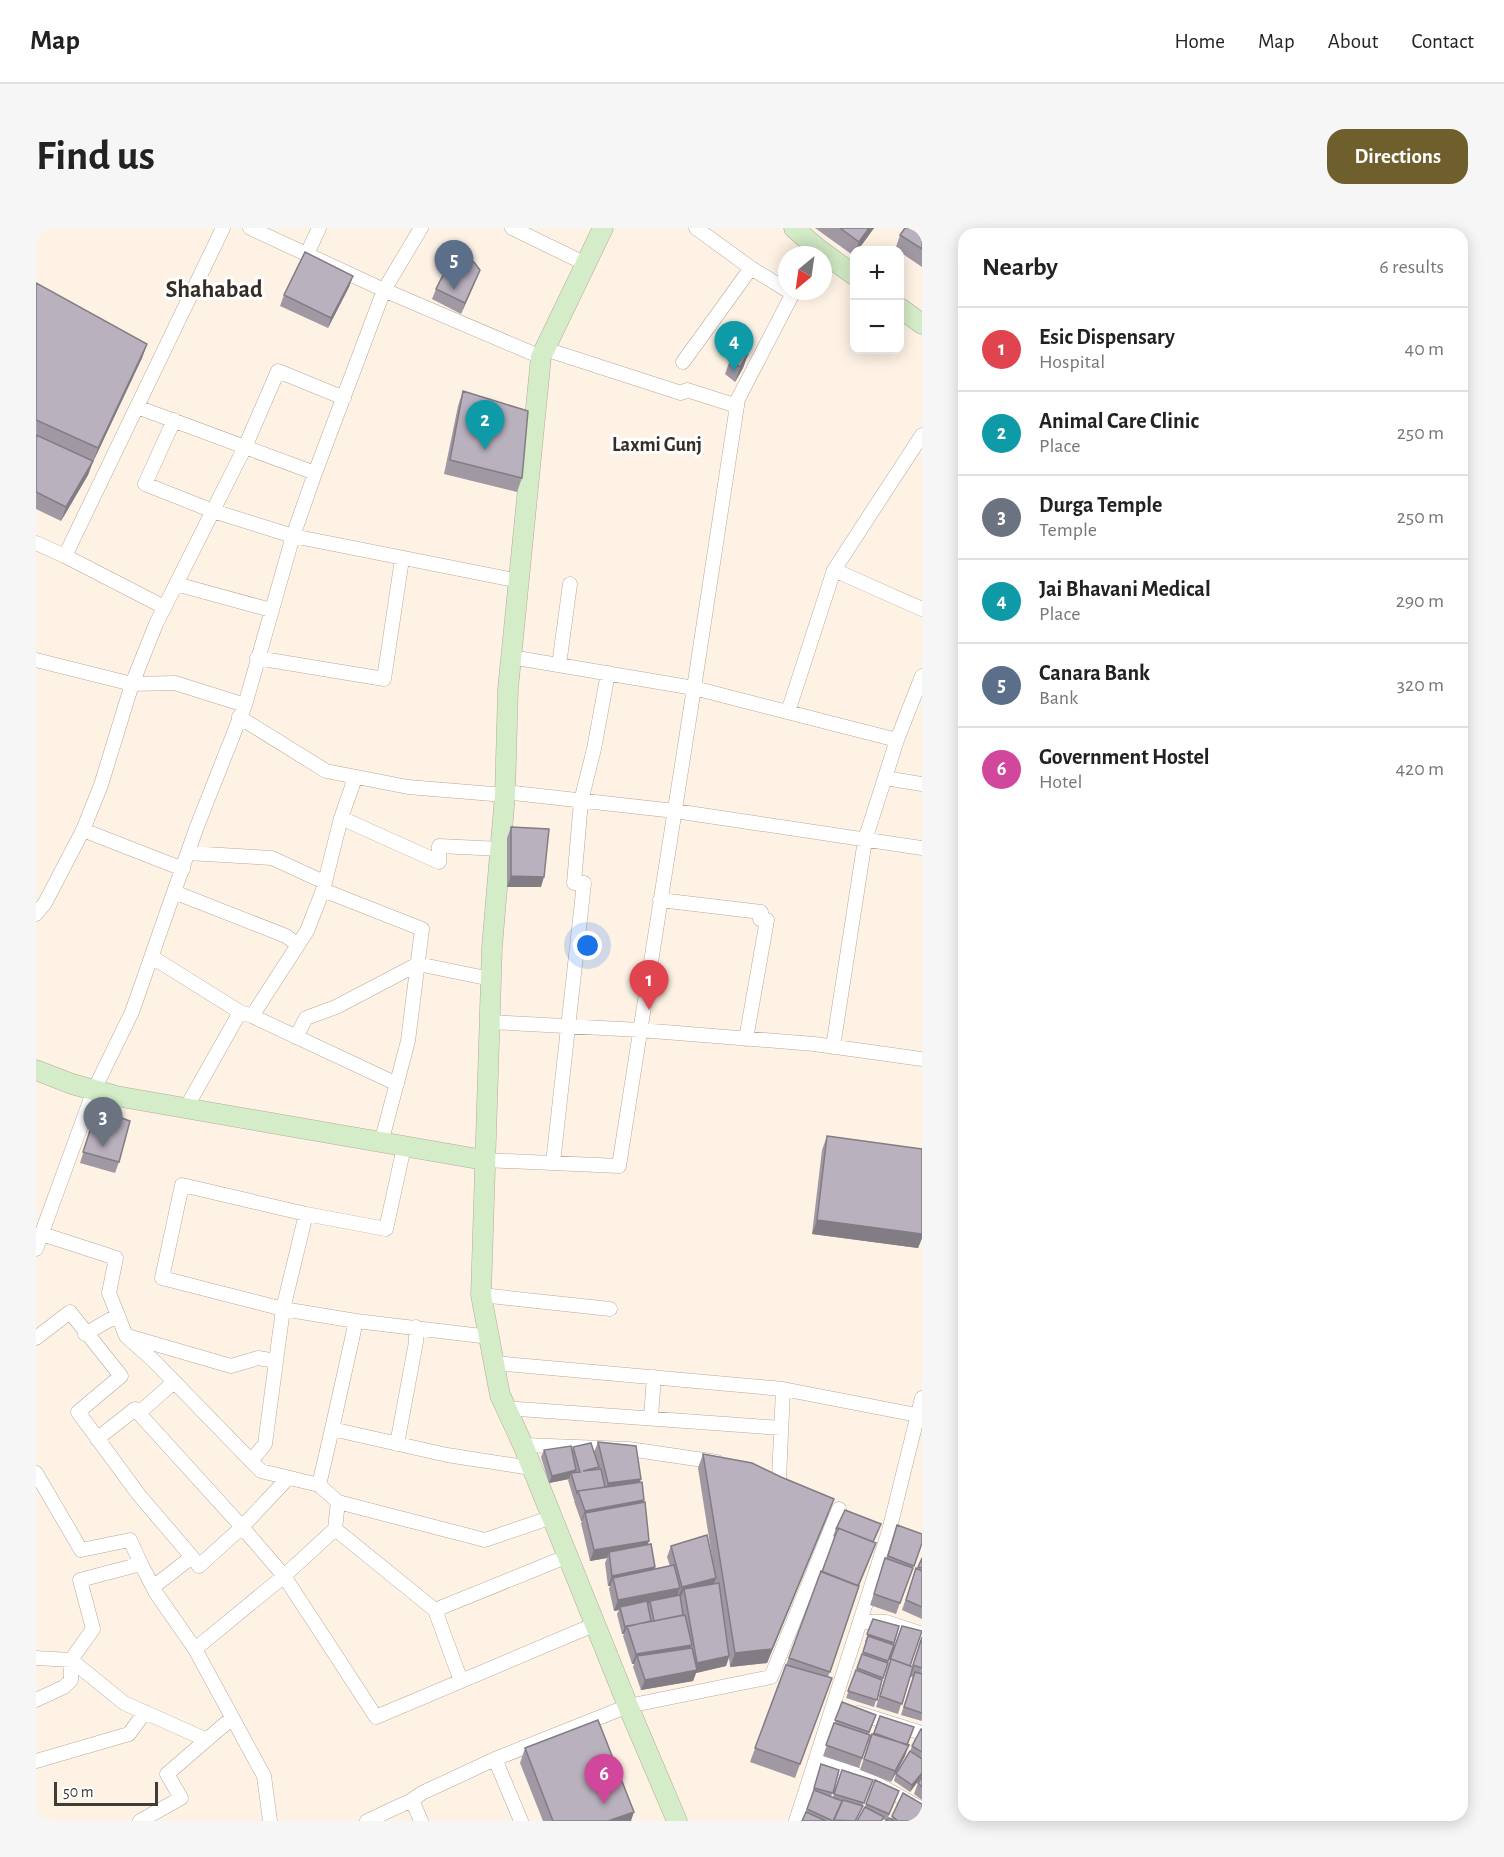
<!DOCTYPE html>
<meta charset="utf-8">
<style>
body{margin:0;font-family:"Alegreya Sans",sans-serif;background:#f6f6f6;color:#222}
.controls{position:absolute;right:18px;top:18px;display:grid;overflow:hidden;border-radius:12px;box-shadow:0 3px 15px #0003}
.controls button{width:54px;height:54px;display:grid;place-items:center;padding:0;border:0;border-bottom:2px solid #e0e0e0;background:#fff;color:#222;font:30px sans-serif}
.compass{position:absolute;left:742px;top:18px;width:54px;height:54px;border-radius:50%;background:#fff;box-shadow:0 3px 15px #0003;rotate:209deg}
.scale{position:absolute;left:18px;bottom:15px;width:104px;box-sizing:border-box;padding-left:6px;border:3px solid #403c37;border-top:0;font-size:16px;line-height:21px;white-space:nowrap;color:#403c37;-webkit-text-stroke:4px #fff;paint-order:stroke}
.you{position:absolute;left:552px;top:718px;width:21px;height:21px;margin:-15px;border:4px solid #fff;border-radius:50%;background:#1a73e8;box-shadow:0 0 0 9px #1a73e833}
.badge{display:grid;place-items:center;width:39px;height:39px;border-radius:50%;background:#6e5f2c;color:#fff;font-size:20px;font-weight:700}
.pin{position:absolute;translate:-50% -50px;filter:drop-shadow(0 2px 3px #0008)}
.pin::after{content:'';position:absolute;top:32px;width:21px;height:18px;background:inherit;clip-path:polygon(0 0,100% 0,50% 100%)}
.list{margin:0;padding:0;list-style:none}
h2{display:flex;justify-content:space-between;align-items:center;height:78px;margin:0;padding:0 24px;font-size:26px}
h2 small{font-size:20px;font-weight:400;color:#767676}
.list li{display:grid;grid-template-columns:39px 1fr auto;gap:18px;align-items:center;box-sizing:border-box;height:84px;padding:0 24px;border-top:2px solid #e0e0e0}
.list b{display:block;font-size:22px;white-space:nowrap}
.list p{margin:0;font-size:20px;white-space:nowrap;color:#767676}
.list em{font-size:20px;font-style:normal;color:#767676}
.map{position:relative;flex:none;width:886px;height:1593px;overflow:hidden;border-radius:18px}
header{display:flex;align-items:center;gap:36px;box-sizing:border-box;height:84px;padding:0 30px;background:#fff;border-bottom:2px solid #e0e0e0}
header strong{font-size:28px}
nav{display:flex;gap:33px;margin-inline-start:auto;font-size:21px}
.intro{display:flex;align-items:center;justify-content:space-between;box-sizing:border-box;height:144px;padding:0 36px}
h1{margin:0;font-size:42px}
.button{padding:15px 27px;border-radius:18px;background:#6e5f2c;color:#fff;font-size:21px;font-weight:700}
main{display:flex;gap:36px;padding:0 36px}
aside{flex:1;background:#fff;border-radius:18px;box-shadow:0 3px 15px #0003}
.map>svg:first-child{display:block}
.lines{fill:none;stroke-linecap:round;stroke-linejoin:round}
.street-casing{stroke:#b4aa9d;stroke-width:15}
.secondary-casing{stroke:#b4aa9d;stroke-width:21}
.street{stroke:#fff;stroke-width:14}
.secondary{stroke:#d4ecc7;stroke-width:20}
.wall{fill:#a098a3}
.shaded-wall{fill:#827c85}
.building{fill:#bab1be;stroke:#827c85;stroke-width:1.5}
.labels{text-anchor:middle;stroke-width:6;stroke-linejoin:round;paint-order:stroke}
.neighbourhood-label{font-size:20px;font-weight:bold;fill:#352d23;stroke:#fff}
.district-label{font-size:24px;font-weight:bold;fill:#352d23;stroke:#fff}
</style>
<header>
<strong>Map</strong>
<nav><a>Home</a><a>Map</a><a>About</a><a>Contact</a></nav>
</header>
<div class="intro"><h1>Find us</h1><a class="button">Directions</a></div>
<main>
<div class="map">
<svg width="886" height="1593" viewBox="0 0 886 1593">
<rect width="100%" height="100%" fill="#fdf2e4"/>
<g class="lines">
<g class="street-casing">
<path id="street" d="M214,0L348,62L505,129
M476,0L550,36
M660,0L715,40
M271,26L283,0
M509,121L645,165L651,162L701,178
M647,134L715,40L751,62
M101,179L279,245
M138,192L109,256L177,283L257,308L483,353
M886,207L798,342L886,381
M0,315L29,328L187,0
M29,328L128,379
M140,356L235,382
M475,429L658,460L861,512
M221,430L348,451L366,331
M0,432L96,456L139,455L209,477
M523,437L534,356
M752,484L798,342
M203,489L290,543L372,559L469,567
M849,550L886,556
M469,564L639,583L886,620
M305,590L319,550
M47,602L147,641
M152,625L236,630L288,654
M287,662L305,590L403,634V618L465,621
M138,664L250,708L262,717
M624,672L725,684L724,691L731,692L710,811
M0,686L9,675L47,602L65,557L96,456L120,396L209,219L242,143L308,170
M116,729L204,784
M216,788L361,856
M453,794L604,802L778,816L886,831
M260,809L270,790L300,779L382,736L455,751
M797,819L829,612L861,512L886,448
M150,880L204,784L216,788L271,703L287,662L386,701L372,813L345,915
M448,932L583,938L658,460L702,171L758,63
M517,935L548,655H538L545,573L558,521L572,445
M6,1006L80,1030L73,1065L90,1108L119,1134L225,1243L283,1257
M0,1021L58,862L96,784L160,601L209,477L257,308L279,245L348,62L385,0
M445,1067L574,1081
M320,1093L247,1081L270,986L350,1001L368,919
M49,1106L82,1087
M95,1109L195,1138L222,1130L240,1133
M454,1109L320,1093L296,1201L411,1227L495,1240
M0,1110L34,1084L85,1148L42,1184L103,1267L156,1329L117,1359
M459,1135L747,1161
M469,1180L745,1200
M103,1185L138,1154
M615,1189L618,1149
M61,1211L99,1181L206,1299L163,1338L156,1329
M361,1216L380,1114V1099
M487,1217L593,1221L681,1234
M215,1233L229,1216L247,1081L126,1050L146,957L270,986
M0,1245L45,1322L94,1312L105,1336
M252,1250L206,1299L248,1348L340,1489L560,1396
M743,1251L747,1161L881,1187
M302,1274L449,1312L516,1289
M299,1301L399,1382L532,1328
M399,1382L425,1453
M824,1394H850L886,1406
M159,1421L248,1348L299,1301L302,1274L283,1257L296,1201
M0,1430L35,1432L88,1475L171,1512
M0,1472L28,1459L35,1452V1432L57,1401L44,1352L105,1336L120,1365L159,1421L228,1548L234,1593
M822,1485L886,1505
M459,1531L485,1593
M0,1533L93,1506L109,1484
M779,1534C818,1540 852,1562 886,1581
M104,1593L145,1570L131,1546L196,1490
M331,1593L376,1572
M385,1593L376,1572L386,1565L459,1531L592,1478L735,1449L803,1281
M760,1593L853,1303L886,1170"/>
</g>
<g class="secondary-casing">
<path id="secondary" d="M567,0L505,129L472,461L469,567L456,719L445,1067L464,1167L487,1217L592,1478L641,1593
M758,0L781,20L818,47
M864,80L886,96
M0,842L36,856L80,868L448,932"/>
</g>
<use href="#street" class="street"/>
<use href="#secondary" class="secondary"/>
</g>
<path class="wall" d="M779,0H838L822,22H819L818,28Z
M886,0V39L864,24V22H859L864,7Z
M317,48L313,59L292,100L244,78L248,67Z
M440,52L425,86L396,71L400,61Z
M0,55L111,116L106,130L57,234L52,247L25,293L0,281Z
M712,126L707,140L699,154L689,146L694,132Z
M427,163L486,250L481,264L408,246L422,178Z
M475,599L505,659H471V610Z
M61,881L83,934L79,945L44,935Z
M791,908L886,921V1010L882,1020L776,1006L786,922Z
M562,1214L605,1251L603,1255L608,1274L612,1316L618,1342L634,1338L631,1329L635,1318L678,1342L662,1240L667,1226L793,1285L731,1435L694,1439L693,1430L690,1438L660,1445L657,1453L605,1462L597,1439L598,1436H596L587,1408L588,1406H586L581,1386L583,1382L578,1383L573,1361L574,1358H572L569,1335L571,1330L554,1333L545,1295L546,1293H545L538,1273L539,1272H538L532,1252L533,1251L513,1255L505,1229L508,1222L536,1223L537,1219L558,1224Z
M861,1297L886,1315L860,1386L834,1377L846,1341L849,1330H850Z
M800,1301L838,1314L836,1326L823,1358L792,1449L796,1450L759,1550L714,1534L785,1343L786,1344L799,1309L797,1308Z
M886,1330V1391L866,1382L880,1340L882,1341Z
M837,1391L858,1415L838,1479L810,1470L830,1416V1414H829Z
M866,1398L874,1438L876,1439L886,1408V1493L865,1487L877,1449H874L862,1486L840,1479L852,1439Z
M806,1474L840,1487L833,1506L834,1507L823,1540L787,1528Z
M844,1488L871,1517L869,1528L855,1554L824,1542L836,1506H837Z
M886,1501V1548L874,1564L858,1553L860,1546L874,1524L876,1518Z
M489,1520L595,1593H507L484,1535Z
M785,1536L803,1542L795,1569H797L803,1549L837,1552L820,1593H798L806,1576H805L797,1593H766L776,1567Z
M886,1549V1572L878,1566L882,1555Z
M839,1552L863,1563L851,1592L855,1591L867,1565L886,1593H850L847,1591L846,1593H821L829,1579Z"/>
<path class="shaded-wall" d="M833,0H838L822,22H820L823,14Z
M444,42L440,52L425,86L429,75Z
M317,48L313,59L292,100L295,90Z
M111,116L106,130L57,234L62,220Z
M712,126L707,140L699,154L704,139Z
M57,233L52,247L25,293L30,279Z
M475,648L508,649L505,659H471Z
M781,992L886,1006V1010L882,1020L776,1006Z
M540,1242L538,1250L535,1245L533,1251L513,1255L516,1248Z
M605,1251L601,1262L568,1266L572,1255Z
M798,1271L731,1435L694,1439L699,1425Z
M608,1272L604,1283L549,1285L546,1293H545L549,1283Z
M613,1313L609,1324H573L571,1330L554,1333L558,1322Z
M619,1339L615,1350H577L574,1358H572L576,1348Z
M680,1350L676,1361H648L645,1369H642L646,1359Z
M644,1360L640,1371L614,1373L612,1377L585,1382L584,1379L583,1382L578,1383L582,1372Z
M589,1399H591L588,1406H586Z
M656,1417L652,1427L601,1428L598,1436H596L600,1426Z
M693,1428L690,1438L660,1445L657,1453L605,1462L609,1452L658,1442L661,1435Z
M873,1517L869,1528L855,1554L859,1543Z
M886,1545V1548L874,1564L876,1557Z
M598,1584L595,1593H572Z"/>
<path class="building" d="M804,0H833L823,14Z
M869,0H886V21L864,7Z
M269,24L317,48L295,90L248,67Z
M418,25L438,34L444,42L429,75L400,61Z
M0,55L111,116L62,220L0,192Z
M703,120L712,126L704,139L694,132Z
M427,163L492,183L486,250L414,232Z
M0,207L57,233L30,279L0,264Z
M475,599L513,601L508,649L475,648Z
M61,881L94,893L83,934L47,924Z
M791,908L886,921V1006L781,992Z
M562,1214L600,1218L605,1251L572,1255Z
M555,1215L563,1239L547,1243L565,1241L569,1259L542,1263L541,1265L535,1245L544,1244L537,1219Z
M535,1218L540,1242L516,1248L508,1222Z
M667,1226L716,1235L745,1249L798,1271L736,1421L699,1425Z
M606,1254L608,1272L549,1283L542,1263Z
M609,1274L613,1313L558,1322L549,1285Z
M809,1282L845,1296L837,1314L802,1300V1302L800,1301Z
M861,1297L886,1306V1315L878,1338L852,1328Z
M802,1300L840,1315L822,1358L786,1344Z
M671,1307L680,1350L646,1359L635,1318Z
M615,1316L619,1339L576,1348L573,1324Z
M849,1330L877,1340L864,1375L838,1366Z
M886,1330V1340L882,1339Z
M638,1337L644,1360L582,1372L577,1350Z
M880,1340L886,1343V1379L870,1372Z
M785,1343L823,1358L794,1444L753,1430Z
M683,1355L693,1428L661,1435L648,1361Z
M644,1367L647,1387L618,1393L614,1373Z
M611,1373L615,1393L589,1399L584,1379Z
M649,1387L656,1417L600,1426L591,1398Z
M837,1391L863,1398L858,1415L831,1406Z
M866,1398L886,1403L874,1438L855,1431L854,1432Z
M832,1408L858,1417L852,1433L827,1424Z
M886,1409V1440L877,1437Z
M656,1420L661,1442L609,1452L601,1428Z
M826,1426L852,1435L847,1450L821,1440Z
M855,1431L877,1439L866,1476L844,1468Z
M750,1437L796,1450L764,1536L719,1520Z
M820,1442L846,1452L841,1472L812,1463Z
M879,1444L886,1446V1485L868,1479Z
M806,1474L840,1487L833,1504L799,1492Z
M844,1488L878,1499L871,1517L838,1505Z
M562,1492L598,1584L572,1593H517L489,1520Z
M798,1495L834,1507L826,1530L790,1517Z
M885,1501H886V1524L876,1518Z
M836,1506L873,1517L859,1543L828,1531Z
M874,1523L886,1531V1545L876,1557L860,1546Z
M785,1536L803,1542L797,1565L778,1560Z
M806,1542L837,1552L828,1575L798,1566Z
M886,1549V1559L882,1555Z
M839,1552L863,1563L853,1586L830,1576Z
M778,1562L806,1573L797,1593L771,1581Z
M867,1565L886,1576V1593H862L856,1588Z
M807,1572L827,1578L819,1593L798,1592Z
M829,1579L848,1589L845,1593H821Z
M770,1584L790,1593H766Z
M853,1590L858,1593H850Z"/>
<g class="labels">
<g class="neighbourhood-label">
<text x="621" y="223">Laxmi Gunj</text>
</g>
<g class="district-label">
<text x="178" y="69">Shahabad</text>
</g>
</g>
</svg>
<div class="controls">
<button>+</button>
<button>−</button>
</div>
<svg class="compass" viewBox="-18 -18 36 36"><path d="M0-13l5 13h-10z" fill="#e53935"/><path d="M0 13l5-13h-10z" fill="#767676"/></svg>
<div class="scale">50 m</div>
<div class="you"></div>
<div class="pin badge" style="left:613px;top:782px;background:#e0444e">1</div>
<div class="pin badge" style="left:449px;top:222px;background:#0f9aa8">2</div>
<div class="pin badge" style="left:67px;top:919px;background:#6b7280">3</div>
<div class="pin badge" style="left:698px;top:143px;background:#0f9aa8">4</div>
<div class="pin badge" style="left:418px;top:62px;background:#5c6f8a">5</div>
<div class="pin badge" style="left:568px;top:1576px;background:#d1479c">6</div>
</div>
<aside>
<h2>Nearby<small>6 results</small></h2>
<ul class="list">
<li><span class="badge" style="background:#e0444e">1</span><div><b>Esic Dispensary</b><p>Hospital</p></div><em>40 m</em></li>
<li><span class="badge" style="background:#0f9aa8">2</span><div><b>Animal Care Clinic</b><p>Place</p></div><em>250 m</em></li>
<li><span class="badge" style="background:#6b7280">3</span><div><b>Durga Temple</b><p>Temple</p></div><em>250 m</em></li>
<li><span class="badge" style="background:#0f9aa8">4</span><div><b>Jai Bhavani Medical</b><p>Place</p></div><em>290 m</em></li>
<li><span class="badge" style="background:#5c6f8a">5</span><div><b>Canara Bank</b><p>Bank</p></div><em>320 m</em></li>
<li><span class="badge" style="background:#d1479c">6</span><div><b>Government Hostel</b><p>Hotel</p></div><em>420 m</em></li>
</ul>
</aside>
</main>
